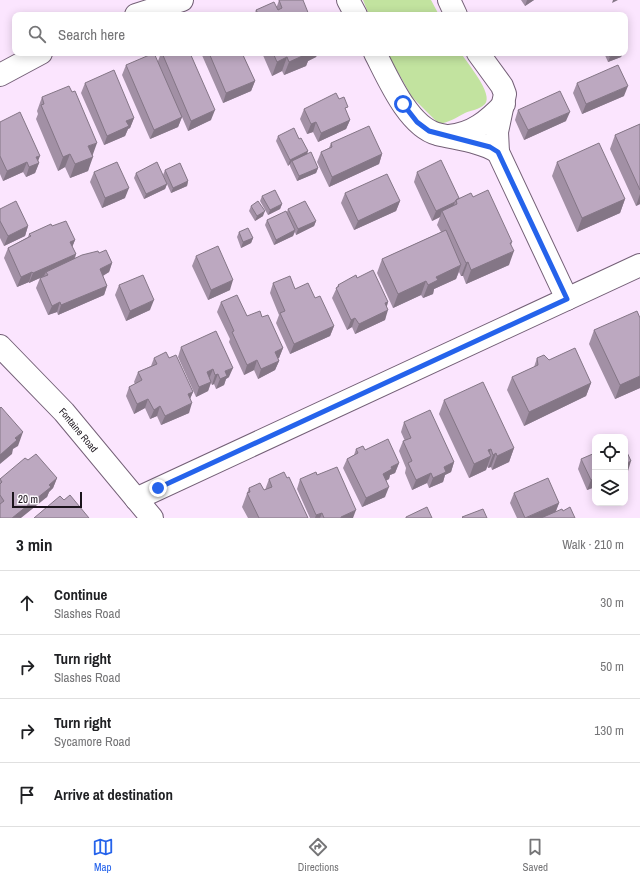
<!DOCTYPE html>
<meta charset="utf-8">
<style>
body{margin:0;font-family:"Archivo Narrow",sans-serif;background:#f6f6f6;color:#202124}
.controls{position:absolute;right:12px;bottom:12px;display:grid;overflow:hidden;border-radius:8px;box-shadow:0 2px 10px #0003}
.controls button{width:36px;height:36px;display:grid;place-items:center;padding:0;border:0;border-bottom:1px solid #e0e0e0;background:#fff;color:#202124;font:20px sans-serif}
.scale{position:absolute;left:12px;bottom:10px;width:70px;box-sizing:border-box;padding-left:4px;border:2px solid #1b141c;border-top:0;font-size:11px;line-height:14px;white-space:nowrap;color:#1b141c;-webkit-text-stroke:3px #fdf9fe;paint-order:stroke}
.stop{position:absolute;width:12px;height:12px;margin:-9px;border:3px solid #2563eb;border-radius:50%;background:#fff}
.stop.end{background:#2563eb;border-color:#fff;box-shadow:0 1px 4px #0008}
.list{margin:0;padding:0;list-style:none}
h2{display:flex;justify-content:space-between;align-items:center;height:52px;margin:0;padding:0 16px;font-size:17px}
h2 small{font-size:13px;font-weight:400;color:#757577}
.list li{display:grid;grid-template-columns:26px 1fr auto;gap:12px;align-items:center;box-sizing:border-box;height:64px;padding:0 16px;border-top:1px solid #e0e0e0}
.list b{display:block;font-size:15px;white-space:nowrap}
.list p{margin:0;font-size:13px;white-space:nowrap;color:#757577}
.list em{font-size:13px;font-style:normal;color:#757577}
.icon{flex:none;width:22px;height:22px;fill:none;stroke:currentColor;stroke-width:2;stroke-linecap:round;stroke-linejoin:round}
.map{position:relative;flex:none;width:640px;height:518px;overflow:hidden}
.search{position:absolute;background:#fff;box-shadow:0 2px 10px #0003;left:12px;right:12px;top:12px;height:44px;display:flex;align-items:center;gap:10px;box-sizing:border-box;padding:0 14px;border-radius:8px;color:#757577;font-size:15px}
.sheet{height:308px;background:#fff}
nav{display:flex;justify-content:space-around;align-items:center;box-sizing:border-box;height:56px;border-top:1px solid #e0e0e0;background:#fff;font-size:11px;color:#757577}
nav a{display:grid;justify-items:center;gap:2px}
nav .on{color:#2563eb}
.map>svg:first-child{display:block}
.green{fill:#c2e39f}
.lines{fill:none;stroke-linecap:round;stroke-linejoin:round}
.minor-casing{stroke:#746077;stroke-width:24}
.minor{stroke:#fff;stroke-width:22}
.wall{fill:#a290a5}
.shaded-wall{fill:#847686}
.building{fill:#bca8c0;stroke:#847686}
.route{stroke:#2563eb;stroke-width:5}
.labels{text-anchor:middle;stroke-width:3;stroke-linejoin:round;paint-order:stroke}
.street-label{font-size:10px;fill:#1b141c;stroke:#fdf9fe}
</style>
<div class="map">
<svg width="640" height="518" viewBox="0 0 640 518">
<rect width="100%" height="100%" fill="#fbe5fe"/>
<path class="green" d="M363,0H431L439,15H369Z
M387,53H461C467,63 494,94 485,104C479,110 471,110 465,113C456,118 449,122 439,124L412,97Z"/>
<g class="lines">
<g class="minor-casing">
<g id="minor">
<path d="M348,0L356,15"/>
<path d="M449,0L456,15"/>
<path d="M136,15L182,0"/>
<path d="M375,53C388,78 408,126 437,134C457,139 480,141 498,152"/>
<path d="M478,53L502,86L505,94L497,132L498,152L567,299"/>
<path d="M0,75L41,53"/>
<path d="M449,136C472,134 488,121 504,104"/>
<path id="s1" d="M0,346L64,412L152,518"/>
<path d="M136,499L640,265"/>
</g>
</g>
<use href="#minor" class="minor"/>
</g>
<path class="wall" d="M279,0L309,15H254L256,10L277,6Z
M521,0H534L525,6Z
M161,53H190L211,120L188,131L182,117L178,127L150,139L122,75L126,65L158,61Z
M201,53H242L255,81L251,91L223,103Z
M262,53H318L316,57L308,61L306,66L284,75L282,71L272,76Z
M604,53H623L621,57L608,62Z
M85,83L134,118L130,128L128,129L125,136L104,145L81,93Z
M577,83L624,96L582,114L573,93Z
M42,97L92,155L88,171L70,178L65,167L58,171L36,119L38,114L37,111Z
M339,99L346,112L350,120L346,129L318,142L313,132L307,134L300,119L304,109Z
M518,110L566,121L524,140L515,120Z
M0,122L38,161L39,163L35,173L26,177L23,172L3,181L0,174Z
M640,124V204L636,206L610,149L615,135Z
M278,136L299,139L308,151L307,154L318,168L316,173L297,181L290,166V164L288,166L276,141Z
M331,143L382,154L379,164L329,187L317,162L321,152L329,148Z
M557,162L625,199L620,213L577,232L552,176Z
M165,170L188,181L187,186L171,193L163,175Z
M94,172L125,198L102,208L90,182Z
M417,172L459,198L473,197L511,245L509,265L466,284L463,276H461L459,272L456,279L434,289L433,294L423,298L421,295L393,308L377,273L382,259L441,232L437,225L440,217L432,221L414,182Z
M136,173L167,184L165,189L144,199L134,178Z
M345,193L400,201L396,211L354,230L341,203Z
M262,196L282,204L280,209L268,215L260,201Z
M251,206L263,216L255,221L249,211Z
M0,209L28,226L25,236L4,246L0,238Z
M288,209L316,221L314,226L296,235L295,232L293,236L274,245L265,225L267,220L287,212Z
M52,226L75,240L72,247L76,254L75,258L99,253L112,263L109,272L103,276L107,286L104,295L58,315L57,312L48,315L36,288L40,278L29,283V282L17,287L4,258L8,248L28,237L29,234Z
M239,232L253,238L251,243L241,248L237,237Z
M196,256L230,290L208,300L192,266Z
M357,278L388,302L387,306L385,320L355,334L352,327L347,330L332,298L338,285Z
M273,283L295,289L334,326L330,336L290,354L276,323L279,315L270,293Z
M119,285L150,310L126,321L115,295Z
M221,302L247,316L262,317L283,348L279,358H278L279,361L275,370L258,379L254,370L244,375L229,342L230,339L217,312Z
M640,318V388L615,399L589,344L594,330Z
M181,347L229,377L226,379L224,385L216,389L214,384L212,385L211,383L208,391L196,397L178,357Z
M154,358H169L193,392L190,399L189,413L161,425L157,416L150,419L145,408L134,414L126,396L129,387L135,384L134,382L138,372L151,366Z
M537,358L549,360L591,383L586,396L524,426L507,390L512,377L534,367Z
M444,400L514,448L509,462L492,470L491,467L488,468L487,466L486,470L469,478L439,414Z
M404,422L454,462L451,472L445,475L443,482L429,488L427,483L412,490L405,473L406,468L399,451L403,441H405L401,432Z
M356,449L365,450L399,463L395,473L390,475L389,479L386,481L385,497L362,507L343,468L347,459L354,455Z
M581,459L595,487L587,490L578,469Z
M28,460L57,478L53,488L49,492L47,497L0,518V479Z
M287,478L308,518H248L242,507L249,488L264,490H265L269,479Z
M300,479L353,518H310L297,489Z
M514,493L559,503L556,511H563L575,518H517L510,503Z"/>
<path class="shaded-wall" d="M527,0H534L525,6Z
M613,0H618L612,3Z
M308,53H318L316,57L308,61L306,66L284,75L289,62Z
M620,53H623L621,57L608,62L610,57Z
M287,57L282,71L272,76L277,62Z
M255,81L251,91L223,103L226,93Z
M628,86L624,96L582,114L586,104Z
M215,110L211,120L188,131L191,121Z
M570,112L566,121L524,140L528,130Z
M182,117L178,127L150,139L154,130Z
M134,118L130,128L128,129L125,136L104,145L107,136L126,121Z
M350,120L346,129L318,142L321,133Z
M316,122L313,132L307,134L311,124Z
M97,143L92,157L88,146Z
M308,151L306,156L292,161L290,164L288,166L290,160Z
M70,154L65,167L58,171L63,157Z
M382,154L379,164L329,187L332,177Z
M40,156L37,164L39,163L35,173L26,177L29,167L36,157Z
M93,157L88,171L70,178L75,164Z
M27,162L23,172L3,181L7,171Z
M318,168L316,173L297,181L299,176Z
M188,181L187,186L171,193L173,188Z
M167,184L165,189L144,199L146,194Z
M129,188L125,198L102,208L105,198Z
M640,194V204L636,206Z
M625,199L620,213L577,232L582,218Z
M400,201L396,211L354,230L358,221Z
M455,202L451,212L442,211L440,217L432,221L436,211Z
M282,204L280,209L268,215L270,210Z
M265,211L263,216L255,221L257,216Z
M316,221L314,226L296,235L298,229Z
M28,226L25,236L4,246L8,236Z
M295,230L293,236L274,245L276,240Z
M253,238L251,243L241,248L243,242Z
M75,240L71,250L70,242Z
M512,242L508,254L514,251L509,265L466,284L471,270Z
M76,254L72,264L46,272L44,276L29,283L33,273Z
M468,262L463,276H461L466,263Z
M112,263L109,272L97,279L100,269Z
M461,265L456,279L434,289L433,294L423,298L428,285L436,277Z
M32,272L29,282L17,287L21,277Z
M233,280L230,290L208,300L211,290Z
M426,281L421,295L393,308L398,294Z
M107,286L104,295L58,315L61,305Z
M154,300L150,310L126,321L130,311Z
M60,302L57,312L48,315L52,306Z
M388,302L385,311L388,310L385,320L355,334L359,324L385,303Z
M355,318L352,327L347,330L351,320Z
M334,326L330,336L290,354L294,344Z
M283,348L279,358L271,361L275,352Z
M257,360L254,370L244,375L247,365Z
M279,361L275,370L258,379L261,369Z
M233,368L229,377L226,379L224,385L216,389L220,379L225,371Z
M213,369L209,379L207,372Z
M218,374L214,384L212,385L215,375Z
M640,376V388L615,399L620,385Z
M211,382L208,391L196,397L199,387Z
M591,383L586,396L524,426L529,412Z
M193,392L189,401L188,394Z
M148,399L145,408L134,414L137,404Z
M192,403L189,413L161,425L165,416Z
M160,406L157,416L150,419L154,410Z
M23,432L18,446L13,449L12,454L0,464V455L15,438Z
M514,448L509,462L492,470L497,456Z
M491,449L487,458L491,456L486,470L469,478L474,464L488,450Z
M496,453L491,467L488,468L493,455Z
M631,461L628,471L625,473V464Z
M454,462L451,472L445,475L443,482L429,488L433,478L444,467Z
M399,463L395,473L390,475L389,479L379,483L383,474L391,467Z
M431,473L427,483L412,490L416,480Z
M57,478L53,488L49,492L47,497L21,518H12Z
M595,478V487L587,490L591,480Z
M389,487L385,497L362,507L366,498Z
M559,503L555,513L544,518H526Z
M356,510L353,518H341V517Z
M322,513L320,518H315L316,515Z"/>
<path class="building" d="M279,0H303L309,15H259L256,10L274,2L278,10L282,8Z
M154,53L182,117L154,130L126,65Z
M162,53H190L215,110L191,121Z
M209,53H242L255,81L226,93Z
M273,53H309L289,62L287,57L277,62Z
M608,53H620L610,57Z
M618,65L628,86L586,104L577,83Z
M114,70L134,118L126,121L129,126L107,136L85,83Z
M69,86L72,92L75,91L97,143L88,146L93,157L75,164L70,154L63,157L41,105L44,104L42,97Z
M560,91L570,112L528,130L518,110Z
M336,93L339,99L344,97L348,107L345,108L350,120L321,133L316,122L311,124L304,109Z
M20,112L40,156L36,157L39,163L29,167L27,162L7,171L0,156V122Z
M640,124V190L615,135Z
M369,126L382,154L332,177L321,152L332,147L331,143Z
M294,128L299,139L301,138L308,151L290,160L278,136Z
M599,143L625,199L582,218L557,162Z
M311,152L318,168L299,176L292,161Z
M441,160L459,198L456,200L455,202L436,211L417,172Z
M117,162L129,188L105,198L94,172Z
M157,162L167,184L146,194L136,173Z
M180,163L188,181L173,188L165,170Z
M387,174L400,201L358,221L345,193Z
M275,190L282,204L270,210L262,196Z
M488,190L512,242L510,243L514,251L471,270L468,262L466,263L442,211L457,204L456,200L471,193L473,197Z
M16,201L28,226L8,236L0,221V209Z
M258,201L265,211L257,216L251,206Z
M305,201L316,221L298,229L288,209Z
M286,211L295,230L276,240L267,220Z
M66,221L75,240L70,242L76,254L33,273L32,272L21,277L8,248L31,236L29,234L51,224L52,226Z
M248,228L253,238L243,242L239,232Z
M446,230L461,265L436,277L438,280L428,285L426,281L398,294L382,259Z
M218,246L233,280L211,290L196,256Z
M106,250L112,263L100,269L107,286L61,305L60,302L52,306L40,278L48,275L46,272L82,255L98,251L99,253Z
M373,270L388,302L385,303L388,310L359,324L355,318L351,320L336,288L339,286L338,285L356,275L357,278Z
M143,275L154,300L130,311L119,285Z
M290,276L295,289L308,283L315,298L320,296L334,326L294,344L280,313L285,311L273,283Z
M237,295L247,316L260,311L262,317L268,315L283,348L275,352L279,361L261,369L257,360L247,365L232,332L234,331L221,302Z
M637,311L640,318V376L620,385L594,330Z
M216,331L233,368L225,371L227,376L220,379L218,374L215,375L213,369L207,372L211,382L199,387L181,347Z
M575,348L591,383L529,412L512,377L538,365L537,358L544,355L549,360Z
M166,352L169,358L176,355L193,392L188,394L192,403L165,416L160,406L154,410L148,399L137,404L129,387L142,380L138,372L157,364L154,358Z
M483,382L514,448L497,456L496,453L493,455L491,449L488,450L491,456L474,464L444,400Z
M1,407L23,432L15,438L17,440L0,455V408Z
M430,410L454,462L444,467L446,472L433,478L431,473L416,480L408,463L412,461L403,441L411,438L404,422Z
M388,439L399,463L391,467L392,469L383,474L389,487L366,498L347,459L358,453L356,449L363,446L365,450Z
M625,448L631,461L625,464Z
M595,453V478L591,480L581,459Z
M36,454L57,478L49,485L51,487L12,518H0V504L4,501L0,495V484L2,482L0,479L25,458L28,460Z
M337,467L356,510L341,517V518H324L322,513L316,515L300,479L316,472L317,475Z
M284,472L287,478L289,477L308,518H259L247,493L250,492L249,488L260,483L264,490L272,487L269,479Z
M548,478L559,503L525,518L514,493Z
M70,495L89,518H34L60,496L64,500Z
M427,507L432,518H406V517Z
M570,507L575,518H541L562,509L563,511Z
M483,509L487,518H463L462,517Z"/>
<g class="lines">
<path class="route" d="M158,488L567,299L498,152L490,147L429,131L417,122L403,104"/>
</g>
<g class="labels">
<g class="street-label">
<text dy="4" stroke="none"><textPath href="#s1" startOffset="115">Fontaine Road</textPath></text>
</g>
</g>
</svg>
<div class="controls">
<button><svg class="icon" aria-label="locate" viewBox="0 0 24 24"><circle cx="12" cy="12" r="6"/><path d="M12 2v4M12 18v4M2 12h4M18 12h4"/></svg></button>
<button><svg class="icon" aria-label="layers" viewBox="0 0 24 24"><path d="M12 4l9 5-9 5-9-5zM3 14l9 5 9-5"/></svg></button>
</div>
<div class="scale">20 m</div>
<div class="stop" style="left:403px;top:104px"></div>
<div class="stop end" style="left:158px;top:488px"></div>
<div class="search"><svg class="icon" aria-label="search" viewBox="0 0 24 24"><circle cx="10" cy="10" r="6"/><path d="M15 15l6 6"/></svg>Search here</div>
</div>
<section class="sheet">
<h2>3 min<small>Walk · 210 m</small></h2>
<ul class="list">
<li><svg class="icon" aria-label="ahead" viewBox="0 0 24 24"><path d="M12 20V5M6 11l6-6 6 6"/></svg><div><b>Continue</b><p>Slashes Road</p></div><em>30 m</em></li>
<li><svg class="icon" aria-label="right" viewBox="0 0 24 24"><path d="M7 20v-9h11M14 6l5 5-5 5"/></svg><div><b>Turn right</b><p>Slashes Road</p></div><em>50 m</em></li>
<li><svg class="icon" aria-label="right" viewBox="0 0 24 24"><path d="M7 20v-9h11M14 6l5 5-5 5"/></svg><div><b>Turn right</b><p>Sycamore Road</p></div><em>130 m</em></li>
<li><svg class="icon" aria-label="arrive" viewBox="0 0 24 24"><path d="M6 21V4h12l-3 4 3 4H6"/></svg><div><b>Arrive at destination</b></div></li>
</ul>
</section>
<nav>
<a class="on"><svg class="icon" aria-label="map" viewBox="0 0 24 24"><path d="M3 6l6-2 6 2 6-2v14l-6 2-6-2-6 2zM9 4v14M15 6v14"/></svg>Map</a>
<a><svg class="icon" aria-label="directions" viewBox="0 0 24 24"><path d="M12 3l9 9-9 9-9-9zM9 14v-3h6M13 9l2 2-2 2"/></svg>Directions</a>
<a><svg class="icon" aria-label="saved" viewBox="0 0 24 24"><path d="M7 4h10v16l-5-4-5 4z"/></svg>Saved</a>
</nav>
